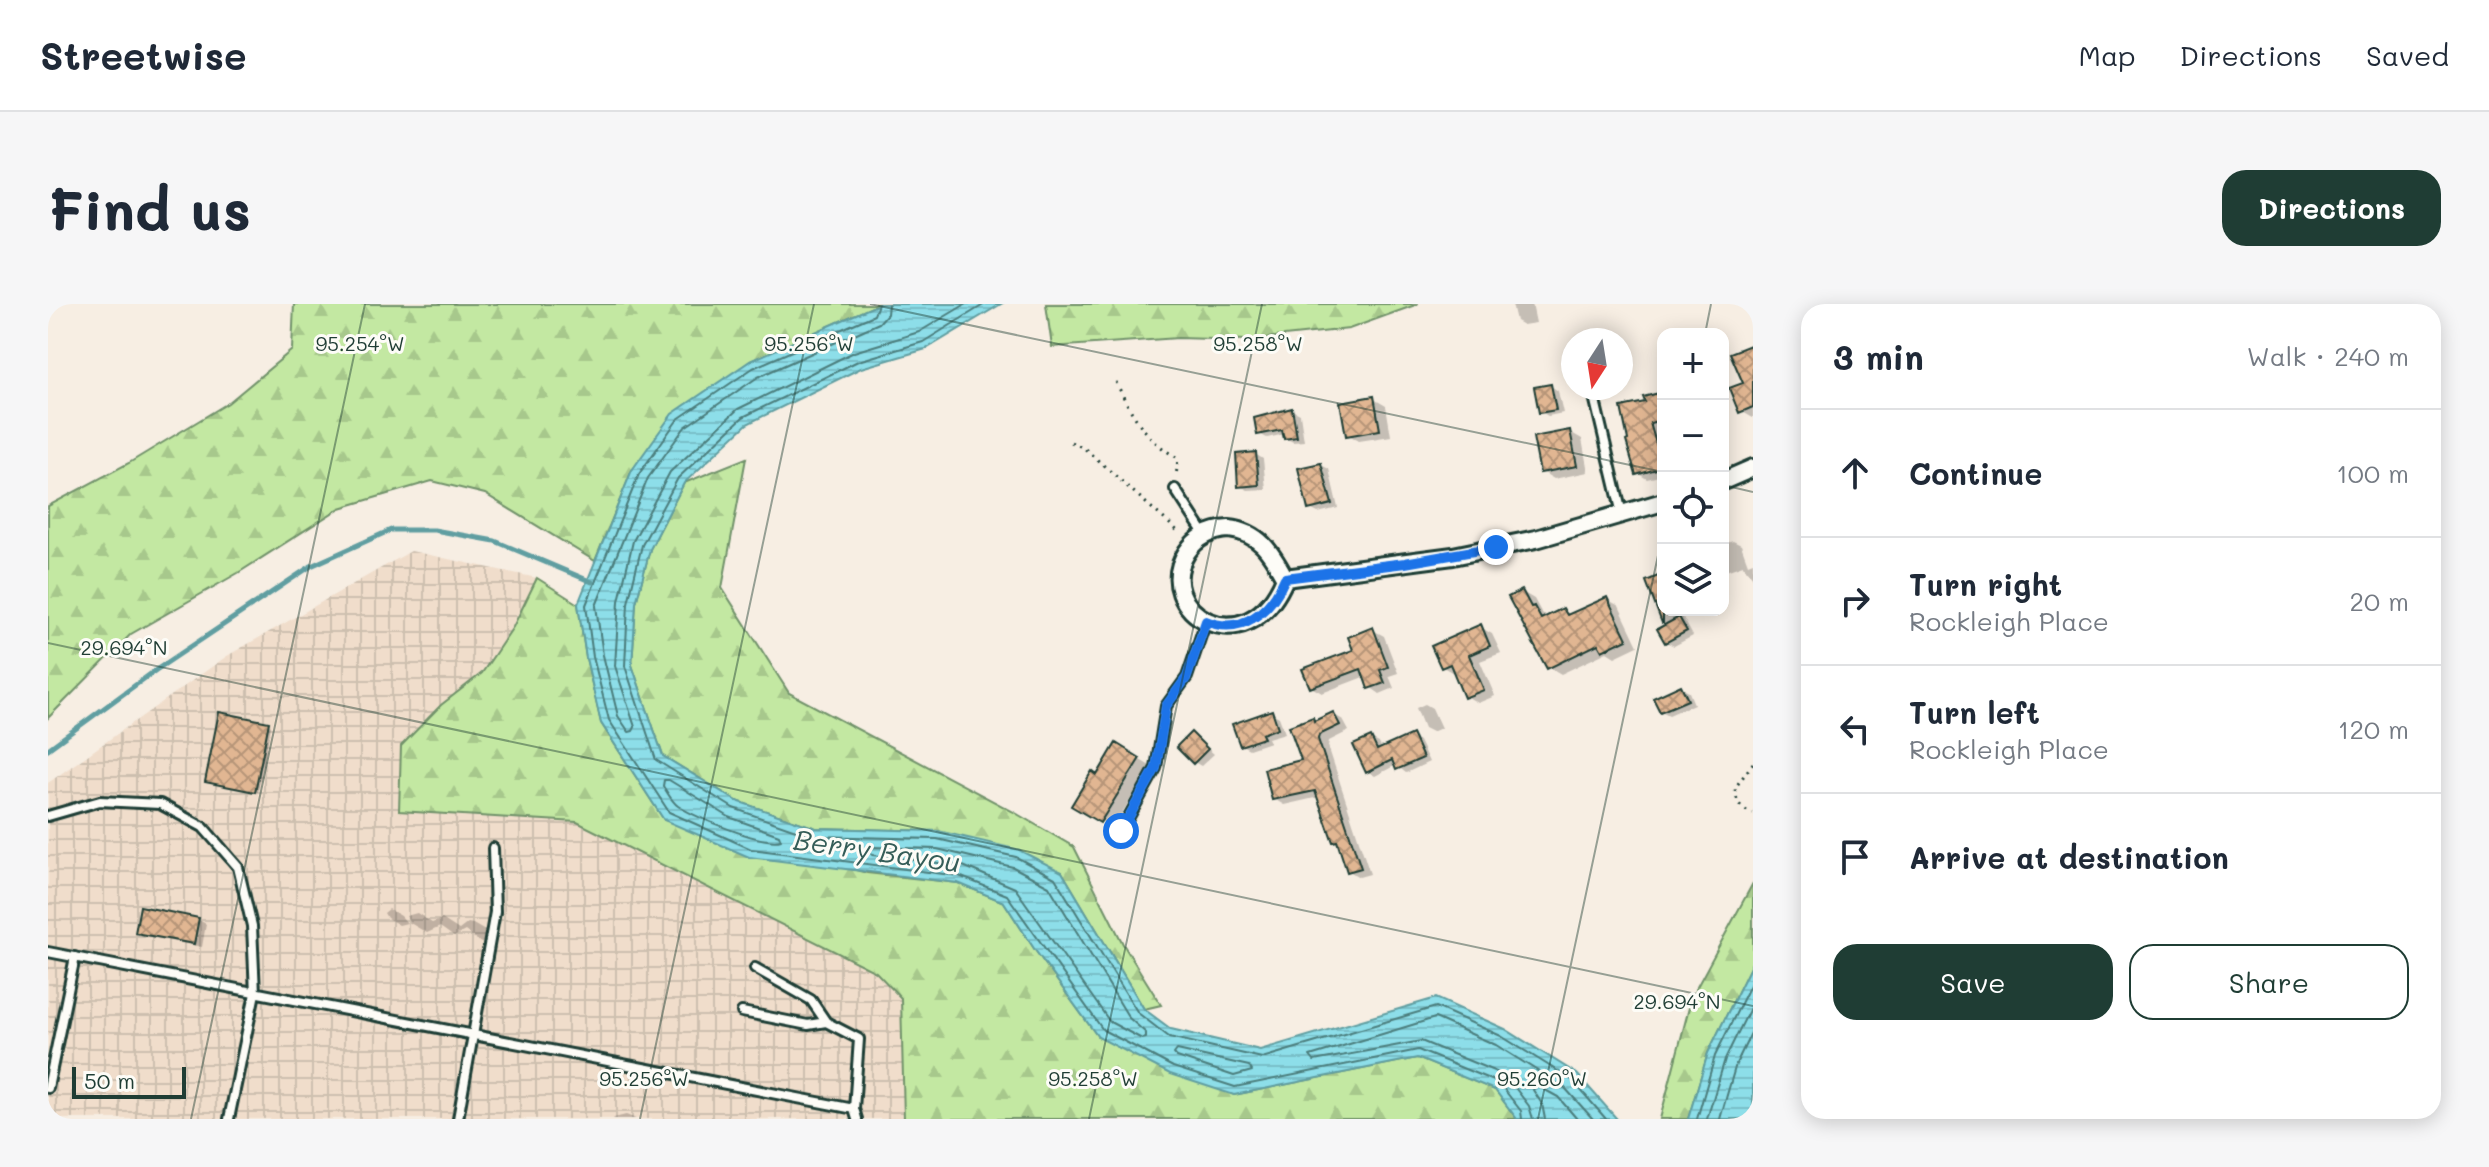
<!DOCTYPE html>
<meta charset="utf-8">
<style>
body{margin:0;font-family:Mali,sans-serif;background:#f6f6f7;color:#1f2937}
.controls{position:absolute;right:24px;top:24px;display:grid;overflow:hidden;border-radius:16px;box-shadow:0 4px 20px #0003}
.controls button{width:72px;height:72px;display:grid;place-items:center;padding:0;border:0;border-bottom:2px solid #e0e1e3;background:#fff;color:#1f2937;font:40px sans-serif}
.compass{position:absolute;left:1513px;top:24px;width:72px;height:72px;border-radius:50%;background:#fff;box-shadow:0 4px 20px #0003;rotate:192deg}
.scale{position:absolute;left:24px;bottom:20px;width:114px;box-sizing:border-box;padding-left:8px;border:4px solid #1f3d34;border-top:0;font-size:22px;line-height:28px;white-space:nowrap;color:#1f3d34;-webkit-text-stroke:6px #fdfcf7;paint-order:stroke}
.stop{position:absolute;width:24px;height:24px;margin:-18px;border:6px solid #1a73e8;border-radius:50%;background:#fff}
.stop.end{background:#1a73e8;border-color:#fff;box-shadow:0 2px 8px #0008}
.list{margin:0;padding:0;list-style:none}
h2{display:flex;justify-content:space-between;align-items:center;height:104px;margin:0;padding:0 32px;font-size:34px}
h2 small{font-size:26px;font-weight:400;color:#747a83}
.list li{display:grid;grid-template-columns:52px 1fr auto;gap:24px;align-items:center;box-sizing:border-box;height:128px;padding:0 32px;border-top:2px solid #e0e1e3}
.list b{display:block;font-size:30px;white-space:nowrap}
.list p{margin:0;font-size:26px;white-space:nowrap;color:#747a83}
.list em{font-size:26px;font-style:normal;color:#747a83}
.actions{display:flex;gap:16px;padding:24px 32px}
.actions a{flex:1;padding:18px 0;border:2px solid #1f3d34;border-radius:24px;text-align:center;font-size:28px;color:#1f3d34}
.actions .main{background:#1f3d34;color:#fff}
.icon{flex:none;width:44px;height:44px;fill:none;stroke:currentColor;stroke-width:2;stroke-linecap:round;stroke-linejoin:round}
.map{position:relative;flex:none;width:1705px;height:815px;overflow:hidden;border-radius:24px}
header{display:flex;align-items:center;gap:48px;box-sizing:border-box;height:112px;padding:0 40px;background:#fff;border-bottom:2px solid #e0e1e3}
header strong{font-size:38px}
nav{display:flex;gap:44px;margin-inline-start:auto;font-size:28px}
.intro{display:flex;align-items:center;justify-content:space-between;box-sizing:border-box;height:192px;padding:0 48px}
h1{margin:0;font-size:56px}
.button{padding:20px 36px;border-radius:24px;background:#1f3d34;color:#fff;font-size:28px;font-weight:700}
main{display:flex;gap:48px;padding:0 48px}
aside{flex:1;background:#fff;border-radius:24px;box-shadow:0 4px 20px #0003}
.map>svg:first-child{display:block}
.industrial{fill:url(#industrial-grid)}
.forest{fill:url(#forest-firs);stroke:#71926b;stroke-width:2}
.water{fill:url(#water-rules);stroke:#619ea1;stroke-width:2}
.shadow{fill:#0003}
.lines{fill:none;stroke-linecap:round;stroke-linejoin:round}
.shore{stroke:#4b7d7c;stroke-width:2}
.stream{stroke:#619ea1;stroke-width:5}
.building{fill:url(#building-cross-hatch);stroke:#1f3d34;stroke-width:2}
.lane-casing{stroke:#1f3d34;stroke-width:14}
.street-casing{stroke:#1f3d34;stroke-width:22}
.path{stroke:#1f3d34;stroke-width:3;stroke-dasharray:2 6;stroke-linecap:butt}
.lane{stroke:#fdfcf7;stroke-width:8}
.street{stroke:#fdfcf7;stroke-width:16}
.route{stroke:#1a73e8;stroke-width:10}
.ticks{fill:none;stroke:#1f3d34;stroke-width:2;stroke-opacity:0.45}
.labels{text-anchor:middle;stroke-width:6;stroke-linejoin:round;paint-order:stroke}
.water-label{font-size:28px;font-style:italic;fill:#355d58;stroke:#fdfcf7}
.ticks-label{font-size:20px;text-anchor:middle;fill:#1f3d34;stroke:#fdfcf7;stroke-width:6;stroke-linejoin:round;paint-order:stroke}
</style>
<header>
<strong>Streetwise</strong>
<nav><a>Map</a><a>Directions</a><a>Saved</a></nav>
</header>
<div class="intro"><h1>Find us</h1><a class="button">Directions</a></div>
<main>
<div class="map">
<svg width="1705" height="815" viewBox="0 0 1705 815">
<defs>
<pattern id="industrial-grid" width="8" height="8" patternUnits="userSpaceOnUse" patternTransform="scale(2)"><rect width="8" height="8" fill="#f0ddcb"/><path d="M0 4h8M4 0v8" fill="none" stroke="#cdbfaf"/></pattern>
<pattern id="forest-firs" width="22" height="20" patternUnits="userSpaceOnUse" patternTransform="scale(2)"><rect width="22" height="20" fill="#c3e8a2"/><path d="M5 1l3.5 6h-7zM16 11l3.5 6h-7z" fill="#a7c88c"/></pattern>
<pattern id="water-rules" width="6" height="5" patternUnits="userSpaceOnUse" patternTransform="scale(2)"><rect width="6" height="5" fill="#8ddee9"/><path d="M0 2.5h6" fill="none" stroke="#79bfc8"/></pattern>
<pattern id="building-cross-hatch" width="8" height="8" patternUnits="userSpaceOnUse" patternTransform="scale(2)"><rect width="8" height="8" fill="#e1b692"/><path d="M0 0l8 8M0 8l8-8" fill="none" stroke="#b69578"/></pattern>
</defs>
<rect width="100%" height="100%" fill="#f7eee3"/>
<filter id="ink" filterUnits="userSpaceOnUse"><feTurbulence type="fractalNoise" baseFrequency=".0125" numOctaves="2"/><feDisplacementMap in="SourceGraphic" scale="16" xChannelSelector="R" yChannelSelector="G"/><feConvolveMatrix kernelMatrix="1 2 1 2 8 2 1 2 1" color-interpolation-filters="sRGB"/></filter>
<g filter="url(#ink)">
<path class="industrial" d="M363,247L489,274L530,300L538,354L1050,733L1469,815H0V479L179,352Z"/>
<path class="forest" d="M246,0H831L702,57L584,166L547,257L437,190L384,177L292,204L190,269L83,330L0,414V202L81,159L180,99L244,46Z
M998,0H1370L1301,25L1200,36L1130,34L1004,43Z
M698,154L674,284L741,389L964,507L1026,543L1075,640L1113,701L1096,705L1014,568L890,527L768,524L689,497L615,452L584,361L588,299L602,245L636,179Z
M489,274L530,300L538,354L553,419L616,516L819,569L910,579L956,598L987,646L1050,733L1186,791L1369,754L1447,786L1469,815H856L853,694L828,668L529,518L351,507L353,442L393,401L434,369L465,323Z
M1705,579V657L1660,749L1640,815H1612L1644,692Z"/>
<path class="water" d="M831,0H953L878,45L813,64L699,120L636,179L602,245L588,299L584,361L615,452L689,497L768,524L890,527L971,546L1014,568L1096,705L1123,725L1212,746L1388,694L1457,725L1529,770L1569,815H1469L1447,786L1369,754L1186,791L1122,770L1050,733L987,646L956,598L910,579L701,553L616,516L553,419L538,354L530,300L584,166L624,110L702,57Z
M1705,657V815H1640L1660,749Z"/>
<path class="shadow" d="M1464,0H1484L1488,19L1475,21L1468,17Z
M1705,42V114L1693,107Z
M1503,82L1510,87L1515,109L1500,112L1493,108Z
M1615,90V123L1611,124L1615,137V171L1599,175L1589,169L1599,100Z
M1326,95L1338,102L1343,132L1311,137L1299,130Z
M1244,106L1252,110L1256,137L1245,138L1237,134V130L1219,134L1211,130Z
M1522,128L1534,135L1540,168L1506,175L1494,168Z
M1207,150L1215,155L1218,185L1200,186L1192,182Z
M1273,161L1281,165L1290,204L1270,209L1262,205Z
M1685,237L1693,241L1700,260L1705,258V274L1695,261L1675,268V240Z
M1615,273V306H1631L1645,332L1626,342L1618,338L1617,322L1600,278Z
M1474,288L1486,295L1493,308L1500,314L1515,306L1523,311L1559,295L1571,302L1590,342L1567,353L1559,348L1513,370L1501,363Z
M1432,323L1444,330L1453,349L1432,357L1447,392L1430,399L1418,392L1407,370L1395,363Z
M1325,326L1336,332L1350,369L1341,372L1346,384L1332,390L1322,383L1318,372L1274,389L1263,383L1308,347Z
M1633,384L1641,388L1646,400L1621,411L1613,407Z
M1377,400L1384,404L1393,424L1384,428L1376,424L1368,404Z
M1224,409L1231,413L1237,429L1220,434L1222,438L1201,445L1194,441Z
M1285,410L1295,416L1301,427L1281,437L1280,442L1322,570L1311,573L1301,567L1292,540L1286,537L1271,493L1236,501L1226,495L1256,457L1264,416L1269,418Z
M220,420L223,422L210,488L162,479Z
M1144,431L1166,450L1153,462L1146,458Z
M1364,432L1371,437L1381,458L1358,469L1348,461L1327,472L1319,467L1323,435L1331,439L1334,446Z
M1069,442L1102,462L1065,524L1026,501L1050,473Z
M341,605L353,612L359,619L351,621L339,614L336,609Z
M369,609L384,619L394,615L411,626L420,619L425,620L437,627L440,630V636L433,639L417,627L406,633L392,623L379,629L362,619L358,612Z
M151,616L158,620L154,643L97,632L89,628Z
M578,811L588,815H565L566,814Z"/>
<g class="lines">
<path class="shore" d="M830,0L826,11L705,64L630,115L591,170L538,301L545,353L561,416L621,508L703,545L911,572L959,591L1055,726L1125,763L1187,783L1370,746L1451,779L1473,807L1474,815
M840,0L839,10L831,19L710,73L637,123L600,174L548,302L555,351L570,412L581,428L585,427L587,423L567,362L571,297L585,237L622,168L690,105L806,48L871,28L918,0
M937,0L875,38L810,57L695,113L630,174L594,241L580,299L577,362L608,456L685,504L765,532L889,535L968,553L1007,574L1090,709L1121,733L1214,754L1388,703L1453,732L1524,776L1558,815
M616,476H621L681,513L731,531L733,536C716,542 647,513 630,502C624,498 619,488 615,482Z
M825,543L889,545L965,563L1001,582L1081,714L1098,729V734L1094,735L1062,718L967,584L915,562L824,551L821,547Z
M1129,746L1201,762L1204,767L1186,772L1129,753L1126,750Z
M1485,815L1481,802L1458,772L1373,737L1266,757L1262,752L1387,714L1448,741L1517,784L1545,815
M1497,815L1494,800L1485,786L1488,781L1510,793L1529,815
M1649,815L1667,752L1705,675
M1659,815L1677,755L1705,698
M1672,815L1688,760L1705,725"/>
<path class="stream" d="M0,445L108,366L263,262L343,226H386L447,237L544,278"/>
</g>
<path class="building" d="M1705,40V103L1691,109L1681,84L1695,79L1682,49Z
M1503,80L1508,106L1491,109L1486,83Z
M1615,88V102L1611,103L1614,116L1602,119L1615,163L1588,171L1578,137L1580,136L1573,103L1597,98L1595,93Z
M1326,92L1332,126L1298,132L1292,98Z
M1244,104L1249,133L1236,135L1234,126L1209,131L1206,114Z
M1522,126L1529,162L1492,169L1485,133Z
M1208,148L1211,181L1190,183L1188,150Z
M1273,159L1284,200L1260,206L1250,164Z
M1615,270V319H1614L1598,277Z
M1474,286L1483,303L1486,302L1493,315L1515,304L1519,311L1559,293L1579,335L1554,347L1550,340L1499,365L1460,293Z
M1631,313L1639,327L1617,339L1609,325Z
M1433,320L1442,342L1421,351L1436,386L1416,394L1402,360L1393,364L1383,342Z
M1325,323L1340,363L1332,366L1337,379L1320,385L1313,365L1262,384L1254,365L1305,346L1300,333Z
M1633,381L1640,396L1612,408L1605,394Z
M1224,406L1230,424L1214,430L1216,434L1192,442L1184,420Z
M171,408L221,418L207,488L157,478Z
M1285,408L1292,421L1271,431L1270,435L1313,564L1299,568L1289,537L1285,538L1267,487L1224,496L1216,465L1253,456L1241,422L1265,413L1266,417Z
M1143,428L1160,445L1145,460L1128,443Z
M1364,430L1375,454L1348,466L1344,456L1318,469L1305,441L1323,433L1329,446Z
M1068,439L1092,454L1052,519L1023,502L1044,467L1049,471Z
M92,602L151,614L146,640L87,629Z"/>
<g class="lines">
<g class="lane-casing">
<path id="lane" d="M1544,84L1574,210
M1127,185L1157,231
M0,512L52,497L112,500L155,523L190,563L204,622L207,689L181,815
M1073,527L1108,464L1118,402L1139,373L1158,317
M0,648L806,805L809,815
M707,664L763,696L778,718
M694,708L760,721L778,718L811,735L806,805
M0,784L27,653
M410,815L447,608L445,544"/>
</g>
<g class="street-casing">
<path id="street" d="M1675,177L1705,164
M1181,225C1211,228 1223,248 1237,274C1199,366 1102,306 1139,248C1149,233 1163,226 1181,225Z
M1237,274L1405,252L1488,235L1615,198"/>
</g>
<path class="path" d="M1068,78C1083,109 1098,137 1130,154L1128,173
M1023,138L1036,144L1133,230
M1705,459L1687,484C1688,497 1692,506 1705,509"/>
<use href="#lane" class="lane"/>
<use href="#street" class="street"/>
</g>
</g>
<g class="lines" filter="url(#ink)">
<path class="route" d="M1073,527L1108,464L1118,402L1139,373L1158,317C1194,332 1223,307 1237,274L1357,259L1448,243"/>
</g>
<path class="ticks" d="M822,0L1615,168M1657,30L1663,0M1675,181L1705,188M0,339L1705,702M143,815L317,0M592,815L766,0M1041,815L1214,0M1490,815L1615,228"/>
<g class="labels">
<g class="water-label">
<text transform="translate(829 547) rotate(8)" y="10">Berry Bayou</text>
</g>
</g>
<g class="ticks-label">
<text x="312" y="47">95.254°W</text>
<text x="761" y="47">95.256°W</text>
<text x="1210" y="47">95.258°W</text>
<text x="76" y="351">29.694°N</text>
<text x="1629" y="705">29.694°N</text>
<text x="596" y="782">95.256°W</text>
<text x="1045" y="782">95.258°W</text>
<text x="1494" y="782">95.260°W</text>
</g>
</svg>
<div class="controls">
<button>+</button>
<button>−</button>
<button><svg class="icon" aria-label="locate" viewBox="0 0 24 24"><circle cx="12" cy="12" r="6"/><path d="M12 2v4M12 18v4M2 12h4M18 12h4"/></svg></button>
<button><svg class="icon" aria-label="layers" viewBox="0 0 24 24"><path d="M12 4l9 5-9 5-9-5zM3 14l9 5 9-5"/></svg></button>
</div>
<svg class="compass" viewBox="-18 -18 36 36"><path d="M0-13l5 13h-10z" fill="#e53935"/><path d="M0 13l5-13h-10z" fill="#747a83"/></svg>
<div class="scale">50 m</div>
<div class="stop" style="left:1073px;top:527px"></div>
<div class="stop end" style="left:1448px;top:243px"></div>
</div>
<aside>
<h2>3 min<small>Walk · 240 m</small></h2>
<ul class="list">
<li><svg class="icon" aria-label="ahead" viewBox="0 0 24 24"><path d="M12 20V5M6 11l6-6 6 6"/></svg><div><b>Continue</b></div><em>100 m</em></li>
<li><svg class="icon" aria-label="right" viewBox="0 0 24 24"><path d="M7 20v-9h11M14 6l5 5-5 5"/></svg><div><b>Turn right</b><p>Rockleigh Place</p></div><em>20 m</em></li>
<li><svg class="icon" aria-label="left" viewBox="0 0 24 24"><path d="M17 20v-9H6M10 6l-5 5 5 5"/></svg><div><b>Turn left</b><p>Rockleigh Place</p></div><em>120 m</em></li>
<li><svg class="icon" aria-label="arrive" viewBox="0 0 24 24"><path d="M6 21V4h12l-3 4 3 4H6"/></svg><div><b>Arrive at destination</b></div></li>
</ul>
<div class="actions"><a class="main">Save</a><a>Share</a></div>
</aside>
</main>
